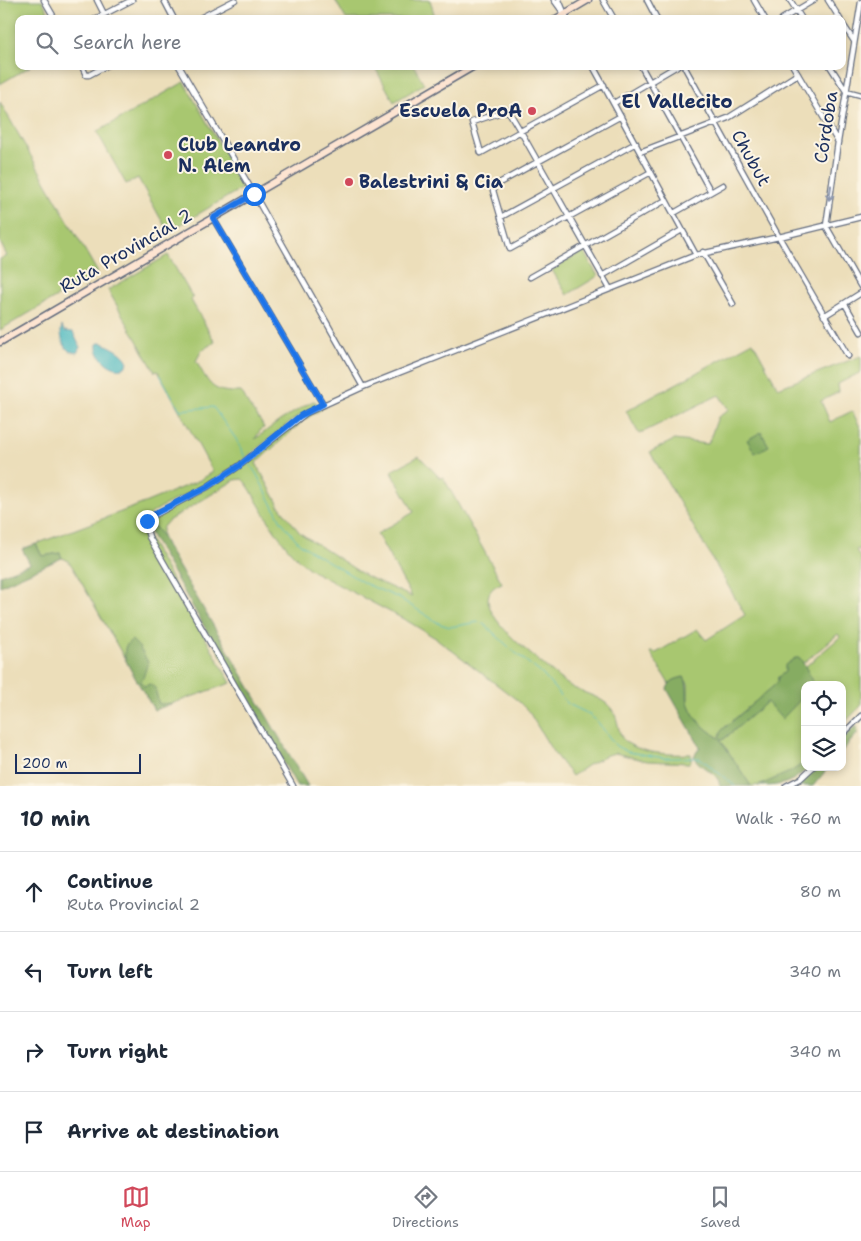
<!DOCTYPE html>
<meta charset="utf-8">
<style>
body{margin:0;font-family:"Shantell Sans",sans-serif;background:#f6f6f7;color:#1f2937}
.controls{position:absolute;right:15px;bottom:15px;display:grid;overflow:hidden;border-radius:10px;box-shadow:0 2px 8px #0003}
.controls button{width:45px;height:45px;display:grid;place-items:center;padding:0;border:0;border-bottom:1px solid #e0e1e3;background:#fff;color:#1f2937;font:25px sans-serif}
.scale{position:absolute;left:15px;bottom:12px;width:126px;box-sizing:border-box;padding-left:5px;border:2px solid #1b2f5e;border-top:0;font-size:14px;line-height:18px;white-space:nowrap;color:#1b2f5e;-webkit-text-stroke:4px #fcf5e5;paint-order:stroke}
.stop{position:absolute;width:15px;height:15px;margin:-11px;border:4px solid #1a73e8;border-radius:50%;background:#fff}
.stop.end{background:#1a73e8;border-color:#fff;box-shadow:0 1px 5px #0008}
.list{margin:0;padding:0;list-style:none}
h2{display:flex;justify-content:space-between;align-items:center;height:65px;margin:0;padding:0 20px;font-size:21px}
h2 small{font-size:16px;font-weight:400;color:#747a83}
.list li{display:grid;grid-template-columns:32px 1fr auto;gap:15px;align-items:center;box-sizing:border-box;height:80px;padding:0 20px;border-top:1px solid #e0e1e3}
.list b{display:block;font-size:19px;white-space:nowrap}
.list p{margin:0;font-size:16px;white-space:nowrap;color:#747a83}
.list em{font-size:16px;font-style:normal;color:#747a83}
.icon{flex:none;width:28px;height:28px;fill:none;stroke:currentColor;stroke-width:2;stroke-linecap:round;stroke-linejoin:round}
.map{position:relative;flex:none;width:861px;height:786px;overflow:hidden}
.search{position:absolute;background:#fff;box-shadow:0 2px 8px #0003;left:15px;right:15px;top:15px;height:55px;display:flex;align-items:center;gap:12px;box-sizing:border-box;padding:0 18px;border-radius:10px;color:#747a83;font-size:19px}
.sheet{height:385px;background:#fff}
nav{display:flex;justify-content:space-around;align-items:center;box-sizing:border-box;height:70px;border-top:1px solid #e0e1e3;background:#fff;font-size:14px;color:#747a83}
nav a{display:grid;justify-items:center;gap:2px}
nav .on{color:#d1495b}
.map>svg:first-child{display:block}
.green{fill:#a8c76f;stroke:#627b66}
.forest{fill:#86ac62;stroke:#506e60}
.water{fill:#48b8bf;stroke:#32748e}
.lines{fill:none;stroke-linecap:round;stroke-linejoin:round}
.stream{stroke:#48b8bf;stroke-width:1}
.street-casing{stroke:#646c7e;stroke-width:7}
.secondary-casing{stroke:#646c7e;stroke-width:9}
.street{stroke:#fff;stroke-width:4.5}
.secondary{stroke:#fde4d1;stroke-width:6}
.oneway{stroke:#8d97ae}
.route{stroke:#1a73e8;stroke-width:6}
.poi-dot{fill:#d1495b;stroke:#fcf5e5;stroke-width:2}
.labels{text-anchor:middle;stroke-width:4;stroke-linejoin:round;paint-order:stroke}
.poi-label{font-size:18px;font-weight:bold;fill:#1b2f5e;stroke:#fcf5e5;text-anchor:start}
.street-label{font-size:18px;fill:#1b2f5e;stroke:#fcf5e5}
.neighbourhood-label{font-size:19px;font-weight:bold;fill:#1b2f5e;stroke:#fcf5e5}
</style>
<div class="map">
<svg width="861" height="786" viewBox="0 0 861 786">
<rect width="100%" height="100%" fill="#fcf5e5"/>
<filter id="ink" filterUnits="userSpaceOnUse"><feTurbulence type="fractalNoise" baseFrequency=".02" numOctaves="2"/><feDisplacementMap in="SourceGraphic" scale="10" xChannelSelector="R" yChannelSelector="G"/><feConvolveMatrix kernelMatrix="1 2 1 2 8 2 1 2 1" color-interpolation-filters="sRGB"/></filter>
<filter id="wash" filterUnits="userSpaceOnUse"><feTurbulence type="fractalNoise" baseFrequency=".0096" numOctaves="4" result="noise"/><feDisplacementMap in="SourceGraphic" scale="20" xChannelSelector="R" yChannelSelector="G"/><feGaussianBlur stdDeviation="1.12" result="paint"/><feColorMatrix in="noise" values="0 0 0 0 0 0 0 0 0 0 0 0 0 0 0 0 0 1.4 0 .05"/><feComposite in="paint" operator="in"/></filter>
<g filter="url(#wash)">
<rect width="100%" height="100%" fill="#ecdeba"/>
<path class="green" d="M0,0H42L52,19H19V66H31L0,84Z
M335,0H430L435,17L431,19H346Z
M374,66H414L424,84L394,102Z
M184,82L244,187L168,232L138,178L126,184L97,132Z
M0,102L98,273L0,330V259L7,256L0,242Z
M583,251L598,276L567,295L552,270Z
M168,255L193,298L191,300L215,342L202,350L196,361C210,385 211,393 241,392C246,397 246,402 250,407C255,414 260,419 264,428L261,429L255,439L281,420L313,401L316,402L317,405C277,426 247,463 207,484C192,493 152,508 144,521L146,534L231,683L154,710L72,566L67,560L62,558L60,553L42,556L36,544L142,504L200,480L213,472L158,371L155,372L108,290Z
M753,342L778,388L861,356V372L838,384L839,392L821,401L830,422L852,411L861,429V552L859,549L856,550L861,559V706L842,725V685H809L813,681L805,667L840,637L838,634C800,667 760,696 722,730L724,739L767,701L801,698L805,704V762C790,773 770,786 751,786L719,738L703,727L696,719L688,704V684L684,677L674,680L669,684L650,652L656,653L697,629L706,640L745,615L650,452L674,440L708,444L718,417L729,410L719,395L639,434L626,411Z
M324,405L325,407L304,420L256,463L280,507L300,533L364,575L412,597L377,534L414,512L391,471L419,456L440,478L443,477L502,583C460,599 525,649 540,662C550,670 559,679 570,686C582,693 596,695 607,704C622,717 615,735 627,743C644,754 671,755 691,754V761L689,763L647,761L615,753L607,755L588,765L572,776L553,752L529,712L517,700L437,639L409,622L316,573C291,558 276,533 261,508C255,499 250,486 242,479L235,480L168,521L162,528V537L154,526L149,530V523L152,518L220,481L248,463L301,418Z"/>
<path class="forest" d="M761,432L769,446L755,453L747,440Z
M150,524C159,528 163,539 167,547L308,786H297L151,535L149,530Z
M36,544L42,556L60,553L62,558L0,586V575L30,564L22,549Z
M132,640L139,647L148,662L143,678L140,681L144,686L150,684L155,688L159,704L174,703L154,710C149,700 126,665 125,657C124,649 125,644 132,640Z
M795,658H800C805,665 808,673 813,681L809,685H805V704L801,699L782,719L767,702L724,739H720L751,786H720C718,770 699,770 694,756L700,747L667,689C670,680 676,679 684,677C690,689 685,696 689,705C694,720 707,730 719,738L722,730L777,683L778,677L785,672V665Z
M854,727H857L858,733L842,751V740Z
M805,762V767H809C791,784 781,786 758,786L792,771Z
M817,767H829L813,786H791L801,780Z"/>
<path class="water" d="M62,326L64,331L73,332L80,347L77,353L69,351C63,345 59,334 62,326Z
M101,342C110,347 123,351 128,362L125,367C113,373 95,357 97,344Z"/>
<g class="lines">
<path class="stream" d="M160,375L180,410L213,407L236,439L246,459
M248,462L256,473L281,521L299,543L311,551L366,584L399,598L440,624L450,627L478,622L483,623L512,650L542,674L568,704L587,713L597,721L616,746L628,752L665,758H700L735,786"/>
</g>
</g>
<g filter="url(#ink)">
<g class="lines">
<g class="street-casing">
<path id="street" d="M44,0L55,19
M97,0L104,14
M164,0L174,19
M554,0L562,11
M559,0L567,19
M603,0L614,19
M647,0L657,19
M754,0L765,19
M790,0L802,19
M828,0L840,19
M95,19L132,0
M198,19L235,0
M782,19L814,0
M842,23L854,41
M82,66L86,75H89L106,66
M179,66L254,194L363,387
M593,66L696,255
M641,66L711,192
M684,66L779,237L848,356
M793,66L838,142
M830,66L846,91L861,95
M604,85L481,153L472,122L508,110L521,132L610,289
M614,103L677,66
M621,116L492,187L510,249L651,172
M640,152L728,118L798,74
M674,213L723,185
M501,217L636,143
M213,218L323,404
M826,226L838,142L861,2
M826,226L861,287
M703,252L733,304
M602,276L682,230
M530,277L666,200
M845,304L861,332
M824,316L861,293
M842,735L861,716
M293,786L149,537L146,526L151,517L207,487L239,466L306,413L363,387L696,255L779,237L861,217
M786,786L800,779L813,767"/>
</g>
<g class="secondary-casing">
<path id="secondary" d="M556,19L588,0
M0,342L474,66"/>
</g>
<use href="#street" class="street"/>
<use href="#secondary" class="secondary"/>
</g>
<defs><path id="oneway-shaft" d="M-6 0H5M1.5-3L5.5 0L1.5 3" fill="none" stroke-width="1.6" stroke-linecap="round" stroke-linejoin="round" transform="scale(1.25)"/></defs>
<use class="oneway" href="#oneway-shaft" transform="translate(830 193) rotate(98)"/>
</g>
<g class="lines" filter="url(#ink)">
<path class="route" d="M147,521L156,513L207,487L239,466L300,416L323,404L213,218L254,194"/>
</g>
<g class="poi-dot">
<circle cx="532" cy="111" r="5"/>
<circle cx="168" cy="155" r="5"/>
<circle cx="349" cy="182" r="5"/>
</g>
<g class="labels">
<g class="poi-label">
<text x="522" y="117" text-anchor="end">Escuela ProA</text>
<text x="178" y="151">Club Leandro<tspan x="178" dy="21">N. Alem</tspan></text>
<text x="359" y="188">Balestrini &amp; Cia</text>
</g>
<g class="street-label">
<text transform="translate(826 127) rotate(-81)" y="6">Córdoba</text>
<text transform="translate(751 158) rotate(61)" y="6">Chubut</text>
<text transform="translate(126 251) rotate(-30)" y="6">Ruta Provincial 2</text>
</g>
<g class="neighbourhood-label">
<text x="677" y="108">El Vallecito</text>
</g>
</g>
</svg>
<div class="controls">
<button><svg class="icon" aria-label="locate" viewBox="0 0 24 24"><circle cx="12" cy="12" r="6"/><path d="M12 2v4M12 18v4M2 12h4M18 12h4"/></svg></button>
<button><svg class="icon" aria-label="layers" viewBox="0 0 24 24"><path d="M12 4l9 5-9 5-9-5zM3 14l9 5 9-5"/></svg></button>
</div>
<div class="scale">200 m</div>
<div class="stop" style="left:254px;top:194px"></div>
<div class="stop end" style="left:147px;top:521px"></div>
<div class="search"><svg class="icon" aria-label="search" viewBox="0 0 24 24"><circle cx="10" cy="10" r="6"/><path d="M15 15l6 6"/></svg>Search here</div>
</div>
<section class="sheet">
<h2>10 min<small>Walk · 760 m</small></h2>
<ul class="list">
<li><svg class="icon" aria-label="ahead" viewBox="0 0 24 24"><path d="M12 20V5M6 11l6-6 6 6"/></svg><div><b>Continue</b><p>Ruta Provincial 2</p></div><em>80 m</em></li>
<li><svg class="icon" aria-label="left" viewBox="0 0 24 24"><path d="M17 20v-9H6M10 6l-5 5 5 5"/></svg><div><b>Turn left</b></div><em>340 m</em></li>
<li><svg class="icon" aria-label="right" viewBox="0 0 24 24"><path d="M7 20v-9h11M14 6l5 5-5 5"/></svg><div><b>Turn right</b></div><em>340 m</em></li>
<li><svg class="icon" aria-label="arrive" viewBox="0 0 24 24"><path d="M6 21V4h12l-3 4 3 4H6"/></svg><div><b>Arrive at destination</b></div></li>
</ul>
</section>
<nav>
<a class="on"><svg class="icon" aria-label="map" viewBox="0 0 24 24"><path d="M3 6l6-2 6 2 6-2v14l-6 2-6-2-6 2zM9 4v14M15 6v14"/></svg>Map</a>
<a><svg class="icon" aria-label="directions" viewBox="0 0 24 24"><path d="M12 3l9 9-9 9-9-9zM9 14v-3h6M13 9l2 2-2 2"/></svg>Directions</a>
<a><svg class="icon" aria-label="saved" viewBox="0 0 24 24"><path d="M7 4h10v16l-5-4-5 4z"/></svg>Saved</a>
</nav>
